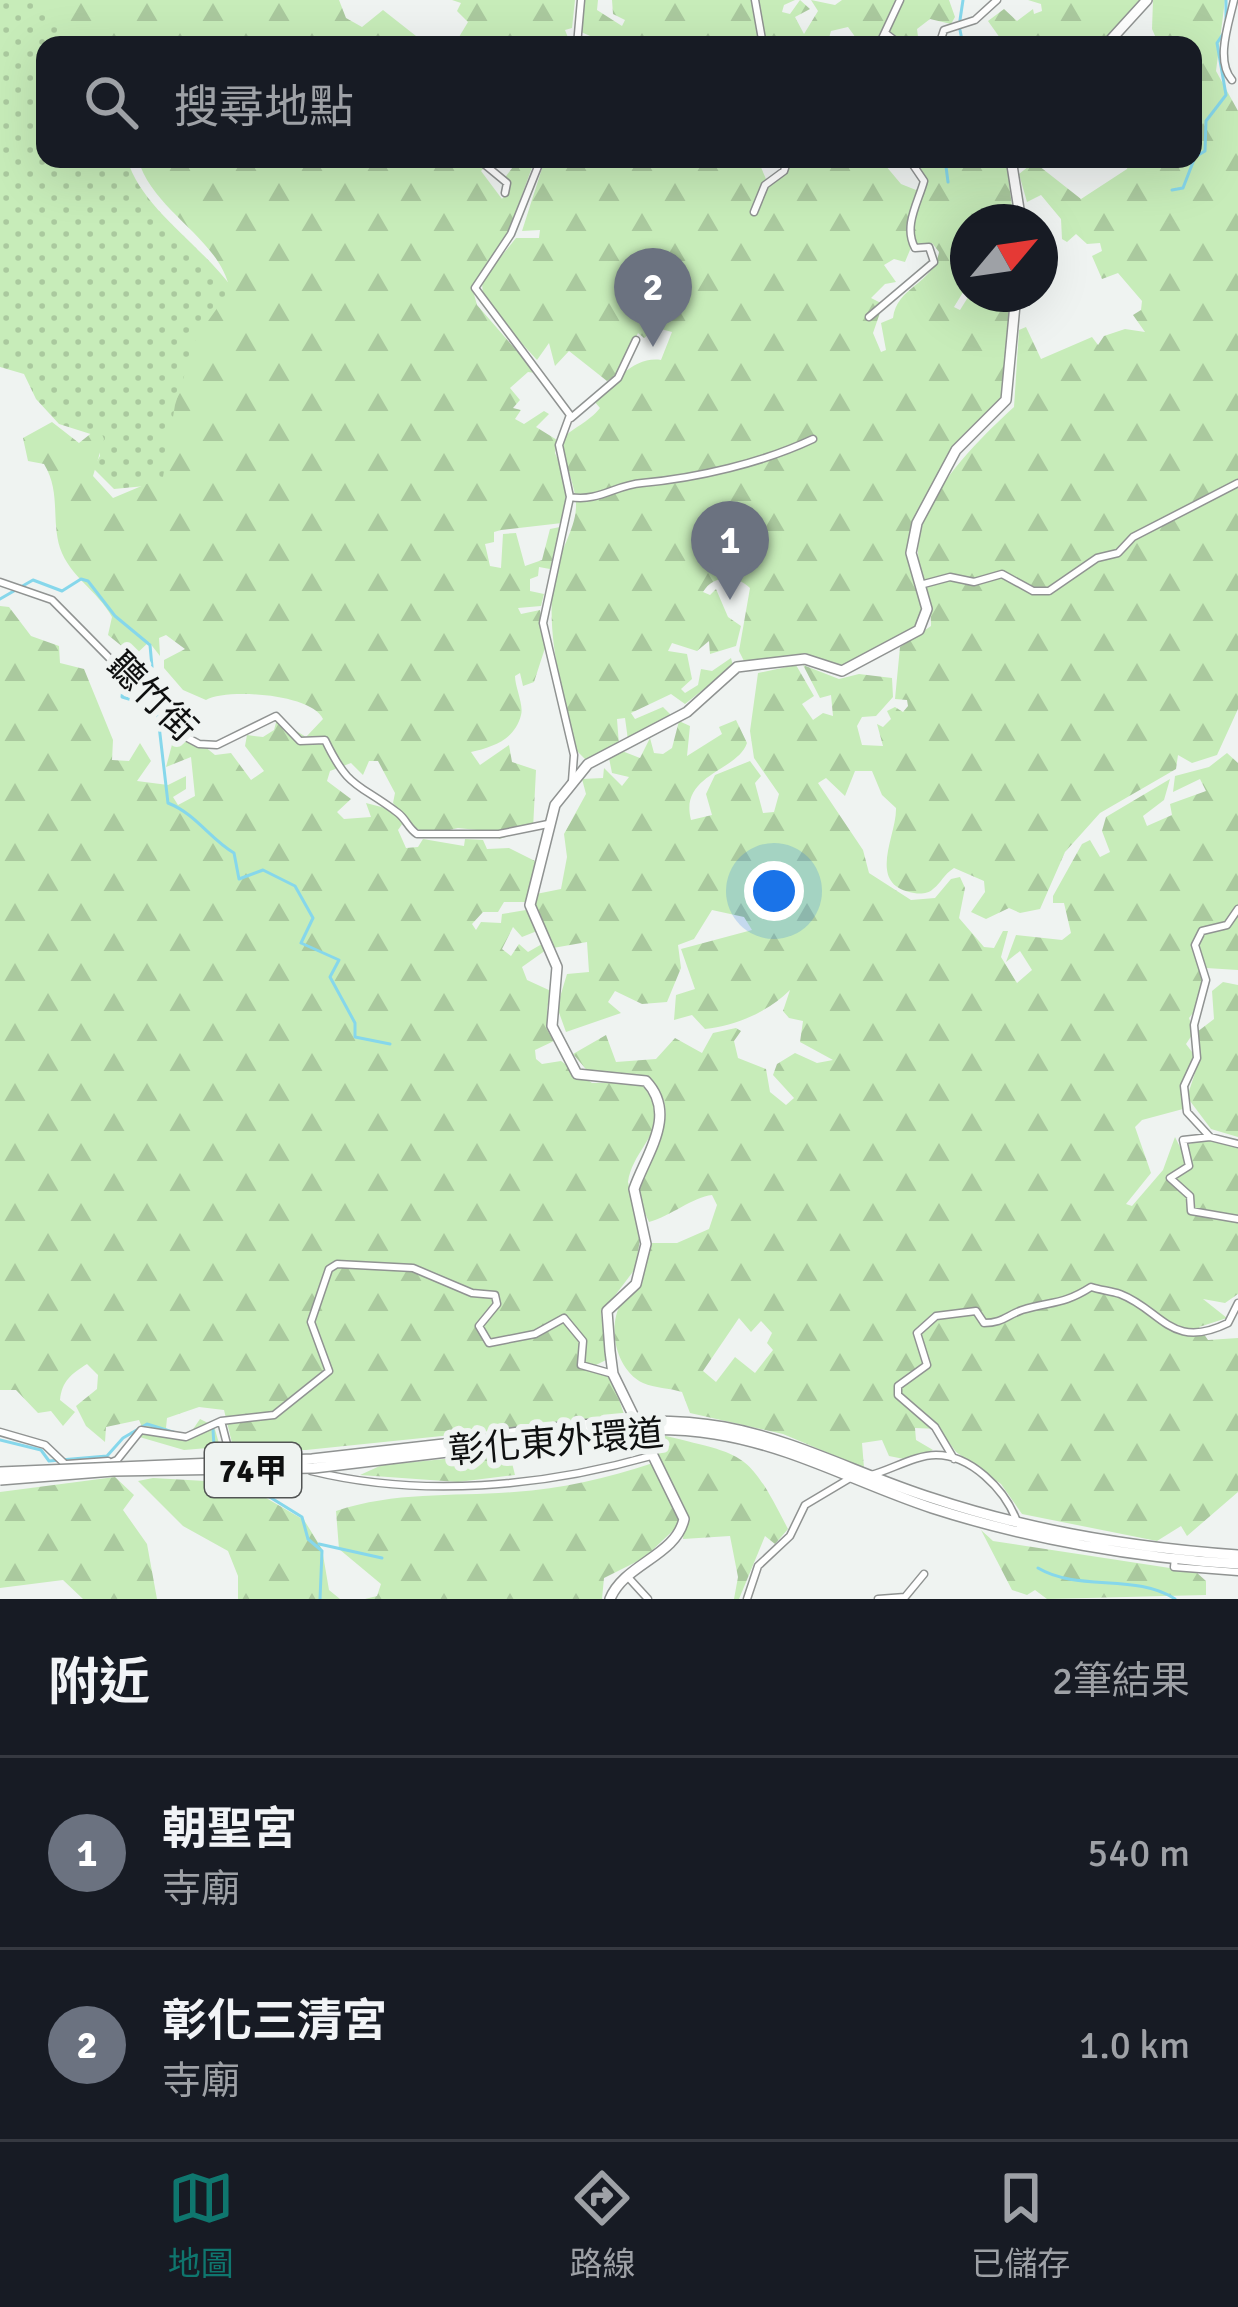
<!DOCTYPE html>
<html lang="zh-TW">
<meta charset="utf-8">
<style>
body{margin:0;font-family:Signika,"Noto Sans TC",sans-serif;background:#20242c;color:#f1f3f6}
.compass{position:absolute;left:950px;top:204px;width:108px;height:108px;border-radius:50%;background:#171b24;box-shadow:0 12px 48px #0002;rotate:61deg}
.you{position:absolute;left:774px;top:891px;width:42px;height:42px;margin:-30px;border:9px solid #fff;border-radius:50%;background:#1a73e8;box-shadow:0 0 0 18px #1a73e833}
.badge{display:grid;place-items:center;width:78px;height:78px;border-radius:50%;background:#0f766e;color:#fff;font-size:39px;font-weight:700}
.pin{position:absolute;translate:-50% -99px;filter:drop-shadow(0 3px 6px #0008)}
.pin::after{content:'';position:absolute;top:63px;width:42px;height:36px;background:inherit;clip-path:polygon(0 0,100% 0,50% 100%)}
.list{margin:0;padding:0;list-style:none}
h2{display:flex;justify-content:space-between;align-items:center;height:156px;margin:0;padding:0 48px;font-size:51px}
h2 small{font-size:39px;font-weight:400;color:#9ea1a6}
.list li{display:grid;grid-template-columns:78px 1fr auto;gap:36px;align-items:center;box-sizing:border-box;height:192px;padding:0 48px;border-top:3px solid #363941}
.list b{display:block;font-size:45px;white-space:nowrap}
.list p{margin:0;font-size:39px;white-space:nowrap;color:#9ea1a6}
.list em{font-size:39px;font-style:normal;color:#9ea1a6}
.icon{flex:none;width:66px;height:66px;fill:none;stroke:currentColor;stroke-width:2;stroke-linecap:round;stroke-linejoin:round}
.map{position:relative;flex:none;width:1238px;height:1599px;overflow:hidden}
.search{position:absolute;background:#171b24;box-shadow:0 12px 48px #0002;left:36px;right:36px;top:36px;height:132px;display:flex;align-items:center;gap:30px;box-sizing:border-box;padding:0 42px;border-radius:24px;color:#9ea1a6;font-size:45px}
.sheet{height:540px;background:#171b24}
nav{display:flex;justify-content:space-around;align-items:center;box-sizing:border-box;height:168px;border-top:3px solid #363941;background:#171b24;font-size:33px;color:#9ea1a6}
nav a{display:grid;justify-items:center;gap:6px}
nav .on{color:#0f766e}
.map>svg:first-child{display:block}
.green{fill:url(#green-dots)}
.forest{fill:url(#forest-firs);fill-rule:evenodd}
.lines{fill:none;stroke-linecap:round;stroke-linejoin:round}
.stream{stroke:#86d7eb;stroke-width:3}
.minor-casing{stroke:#909392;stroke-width:9}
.major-casing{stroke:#909392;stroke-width:12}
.minor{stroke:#fff;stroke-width:6}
.major{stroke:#fff;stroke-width:9}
.major-bridge-casing{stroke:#909392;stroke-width:12;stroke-linecap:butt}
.major-bridge{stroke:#fff;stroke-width:9}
.labels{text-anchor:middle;stroke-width:12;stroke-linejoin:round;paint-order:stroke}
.shield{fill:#eff3f1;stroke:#525454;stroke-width:3}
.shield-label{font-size:33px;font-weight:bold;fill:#0f1010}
.street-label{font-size:36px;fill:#0f1010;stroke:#eff3f1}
</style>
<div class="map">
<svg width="1238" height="1599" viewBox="0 0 1238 1599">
<defs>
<pattern id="green-dots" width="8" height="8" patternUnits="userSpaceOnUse" patternTransform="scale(3)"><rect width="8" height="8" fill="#c7ecb9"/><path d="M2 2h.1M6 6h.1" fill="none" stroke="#aac99e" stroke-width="1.8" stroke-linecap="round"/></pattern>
<pattern id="forest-firs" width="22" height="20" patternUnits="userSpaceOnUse" patternTransform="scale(3)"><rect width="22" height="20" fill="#c7ecb9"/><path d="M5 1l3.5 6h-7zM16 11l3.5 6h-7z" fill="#aac99e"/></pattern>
</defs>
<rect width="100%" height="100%" fill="#eff3f1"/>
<path class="green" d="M0,0H43L74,45H45V159H127C142,210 203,245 236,293L175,432L166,484L114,489L93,468L100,456V437L59,424L36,399L24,374L0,367Z"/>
<path class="forest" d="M39,0H339L346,18L362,27L383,10L416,36L407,45H69L56,36L58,25Z
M452,0H575L572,28L565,30L571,45H428L459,37L468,22L457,11L461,3Z
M582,0H598L597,10L622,26L625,20L613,14L612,0H795L784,5L782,12L790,14L800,0L810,9L795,17L804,34L818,11L811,0L835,5L842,0H949L955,17L951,24L930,19L917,29L918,37L936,45H903L892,33L874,45H861L848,27L831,31L827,45H611L581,32Z
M1028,0H1140L1127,22L1101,45H1005L988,21L1004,9L1017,21L1033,9L1034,14L1042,11L1041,4Z
M1153,0H1225L1216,71L1238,111V709L1217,755L1192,763L1178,755L1176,769L1100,813L1065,852L1040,909L1020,913L1009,908L986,919L971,912L985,892L984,881L954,868C943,875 942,882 933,889C928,894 920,894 914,893C865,885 897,836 896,808L882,795L872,771H855L845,796L826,778L818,783L863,850L869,873L911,900L935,898L951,879L960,877L965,888L959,918L984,947L994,948L1003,931H1008L1001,957L1017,983L1032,970L1020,951L1006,962L1016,935L1062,940L1071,933L1064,903H1053V896L1082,844L1090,840L1100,857L1110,852L1102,831L1106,817L1170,779L1164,800L1143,816L1147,826L1172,815L1170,804L1206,791L1200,779L1173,792L1175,776L1209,767L1227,753L1238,763V970L1206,968L1197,1008L1189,1018L1194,1032L1186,1044L1195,1056L1183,1084V1109L1142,1120L1135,1127L1151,1173L1126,1204L1132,1206L1163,1170L1175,1137L1180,1147L1212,1137L1238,1145V1294L1225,1303L1203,1299L1227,1318L1199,1327L1208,1340L1238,1338V1492L1187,1536L1181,1526L1157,1541L1022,1514L1001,1484L956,1452L939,1429L915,1428L916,1440L933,1450L909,1460L889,1456L882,1440L862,1443L864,1468L783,1434L690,1413L682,1392C669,1388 655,1388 643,1383C616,1370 607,1328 621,1303C626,1294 635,1291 642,1284L650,1243H677L709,1229L717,1205L712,1195C693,1197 671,1216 649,1222L637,1196C646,1158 692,1108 644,1076L591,1075L573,1054L606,1035L616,1062L656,1059L675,1038L702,1053L713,1033L736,1028L741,1031L734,1041L738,1058L766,1069L770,1092L786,1105L794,1098L773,1075L777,1064L795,1053L817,1063L833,1060L800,1042L803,1021L789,1018L783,1011L790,990C769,1011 736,1026 705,1029L692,1015L674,1020L676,995L695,989L681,949L752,930L744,917L712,910L694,939L678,945L681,968L667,1002L642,1004L615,991L608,1002L621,1013L566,1032L557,1007L567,974L589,972L587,942L553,948L534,907L536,894L561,889L567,857L564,834L586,794L582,779L603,778L604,768L622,786L629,777L612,773L609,758L622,751L640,758L650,738L654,753L663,754L672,748L679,721L690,726L687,756L722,734L719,727L736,720L747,743C737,772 679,774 691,820L712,815L706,794L715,775L750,761L761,776L755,783L763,813L774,812L779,794L754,758L750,731L758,673L796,665L814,696L802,704L813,720L823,713L833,716L831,695L820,698L803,665L839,679L859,674L892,678L893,697L876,716L862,717L857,726L862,745L883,746L877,724L883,727L891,719L887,711L895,707L903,712L908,706L907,700L895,699L900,647L931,626C932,600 918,578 918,552C918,498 977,441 1014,407L1019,330L1026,327L1041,359L1092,337L1098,345L1104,336L1125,329L1145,332L1133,315L1141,310L1142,301L1118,273L1102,279L1092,256L1102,251L1100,243L1087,244L1076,234L1067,242L1062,239L1061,219L1041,195L1027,202L1019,174L1034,162L1081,199L1127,169L1130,159H1193V45H1159L1152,29ZM739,1318L751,1332L761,1321L772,1333L767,1343L773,1350L755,1373L735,1357L716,1382L703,1371Z
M138,159H505L493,171L487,165L481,171L502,199L508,190L501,183L515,164L535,159L506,239L472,287L477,305L536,373L528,372L510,388L520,400L513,408L521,410L515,419L524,424L544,411L549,414L536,427L557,440L555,453L569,486L562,523L501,530L494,532V542L485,544L490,566L501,568L503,534L516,533L525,566L542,560L550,529L560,527L550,569L539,567L538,576L530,579V591L544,594L541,606L518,608L521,614L540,610L545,648L534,682L523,686L520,673L515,676C515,687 524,705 521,715C515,740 492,747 471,752L480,765L509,745L512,762L536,770L533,829L499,839L496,832L458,828L429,835L414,827L393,803L395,793L378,761H369L363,775L351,763L330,771L327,781L351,799L337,812L344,819L371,817L366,803L389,809L403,823L398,830L406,848L418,847L423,839L464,846L465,839L483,840L487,849L509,848L537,862L525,902H504L498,912H483L472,924L476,930L481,922L501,923L502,914L526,910L537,931L522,937L513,927L502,949L511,956L519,944L528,952L542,944L546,950L522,967L527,980L551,991L547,1009L556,1040L535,1050L536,1059L542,1064L561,1061L592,1083L639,1082C681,1125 634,1142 628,1182L641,1234L635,1269L601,1314L608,1359L594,1366L611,1376L625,1417L306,1450H241L233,1447L224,1410L199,1407L167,1418L166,1428L176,1438H187L200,1419L214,1426L220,1447L184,1450L136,1436L130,1432L142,1427L139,1420L106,1427L105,1442L86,1426L76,1406L97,1389L98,1375L87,1364C71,1374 62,1381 60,1400L75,1412L63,1426L51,1411L38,1413L16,1390H0V606L9,607L31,636L59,646L60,663L84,669L113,740L112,760L129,761L140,743L151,761L137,781L168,785L186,776V789L173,797L178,805L195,796L191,757L166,767L174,737L198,741L215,755L231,753L251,780L264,771L245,746L247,735L263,737L274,730L277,719L306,737L323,719C312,694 227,688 206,700L183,690L164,668V660L185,649L166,635L159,638L160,656L149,642L134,656L108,635L112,617C97,590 70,577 60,548C51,519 61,492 44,464L28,461L23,438L52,422L79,443L99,427L104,439L93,476L113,498L163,477L175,405L196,338L230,290C219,237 153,212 138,159Z
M545,159H769L760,165L766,179L779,174L787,159H880L901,184L916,190L922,184L918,171L905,159H1006L1014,222H968V284L954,307L960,310L970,294H1011L1004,396L956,442L910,529V565L924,610L918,629L846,670L823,660L744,661L739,651L750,588C735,573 712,576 703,592L710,595L716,589L728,617L741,626L736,646L710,654L709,641L697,651L672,643L668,651L687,654L692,679L681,689L685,693L698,685L701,669L712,671L731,658L733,666L685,704L671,694L631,713L635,719L663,707L672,716L628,740L625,718L617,719L619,745L587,761L577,751C563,692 545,638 554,577C558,553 576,529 576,506C577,484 556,449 566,436C571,429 589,422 600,408L594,401C614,382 634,356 661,360L672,332L657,328L644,338L638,333L621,372L607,381L569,351L555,366L549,343L537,360L483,301L482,280L516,238H539L540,230L522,231ZM932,243L939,252C934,284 897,286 893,318L881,323L886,350L881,352L873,333L883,304L871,298L885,284L896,282L884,265L894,259L905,262L912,245Z
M1223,982L1238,985V1137L1211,1129L1187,1097L1200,1058L1197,1032L1214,1019L1212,991Z
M662,1435C746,1456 747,1449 788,1529L775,1544L765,1536L739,1599H734L738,1577L730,1536L683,1539L686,1510L654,1448Z
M497,1454L506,1461L511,1459L515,1475L458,1482L360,1475L382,1465Z
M653,1463L681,1523L644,1558L604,1578L602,1599H365L377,1596L381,1584L339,1549L336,1511C397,1491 452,1497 514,1492C562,1489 607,1478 653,1463Z
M115,1477L134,1495L123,1510L147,1544L157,1599H83L63,1580L0,1588V1492Z
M153,1478L240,1483L304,1520L322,1549L329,1590L340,1599H238V1576L228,1551L183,1526L138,1481Z
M981,1530L993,1541L1196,1572L1206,1581V1595L1047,1599L1035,1590L1027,1595L1012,1590Z"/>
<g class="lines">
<path class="stream" d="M1226,19V0
M960,20L963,0
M960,30L963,45
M945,159L948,182
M1172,190L1183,188L1195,157L1205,151L1206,121L1226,95L1217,43L1223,34
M0,599L33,580L62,591L81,579L88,581L115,616L150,645L152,667L123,688L122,697L149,705L158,717L168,803C196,814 210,839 234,853L239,879L263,870L295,886L313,918L301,943L339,960L330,977L355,1023V1037L390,1044
M213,1430L214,1446L224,1458
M0,1440L41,1450L49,1461L107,1456L123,1438L147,1424L176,1433
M232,1472L245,1490L260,1491L302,1517L308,1539L322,1551L320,1599
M319,1544L382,1558
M1038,1568C1078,1592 1137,1573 1175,1599"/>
<g class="minor-casing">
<path id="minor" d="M755,0L763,45
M885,33L901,45
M577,45L581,0
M879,45L900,0
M939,45L944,30L975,20L997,0
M1232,80C1215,60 1229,23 1234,0
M478,159L507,183L505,193
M541,159L511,234L475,288L570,415L559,445L570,497L543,623L574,755L572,781
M754,212L765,185L784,171L788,159
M869,317L934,262L929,247L915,248C903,226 918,203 924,181L909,159
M571,418L618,378L636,340
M570,497C599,502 615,485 642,483C697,478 762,463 813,439
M0,582L52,600L135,684L162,696L184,736L199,744L217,745L276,716L300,741L325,740C349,790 357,782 398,813C406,819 408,828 417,834H499L548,824
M920,585L950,577L974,582L1002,574L1033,591H1049L1097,558L1118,553L1133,537L1238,483
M1210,1137L1187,1112L1184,1086L1197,1058L1194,1025L1206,980L1195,945L1202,931L1227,925L1238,909
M1238,1144L1210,1137L1183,1140L1189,1166L1170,1178L1190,1196L1191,1211L1238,1219
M221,1421L228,1448L240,1459
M0,1432L45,1445L68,1467
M954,1459L935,1427L898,1395V1386L927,1365L917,1333L936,1316L976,1311L984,1323C1002,1323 1006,1316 1022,1310C1051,1301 1063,1305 1091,1287C1100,1290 1111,1291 1120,1294C1162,1310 1171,1351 1228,1323L1238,1303
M67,1464L108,1461
M105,1465L117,1460L141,1430L186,1437L221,1421L274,1415L329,1371L311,1322L329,1269L337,1264L413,1268L472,1293L495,1295L497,1304L479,1326L489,1343L535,1334L564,1318L583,1341L581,1365L613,1374
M311,1471C421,1498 542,1487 651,1456
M871,1475C891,1470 915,1455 936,1455C971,1455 1004,1489 1016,1519
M1175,1558L1174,1567L1238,1572
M627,1576L648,1599
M747,1599L758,1566L790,1536L805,1505L852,1477
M878,1599L905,1597L924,1574"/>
</g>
<g class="major-casing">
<path id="major" d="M1106,45L1147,0
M1011,159L1021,222
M504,1434C577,1425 651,1414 724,1427C796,1440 862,1476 932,1498C1028,1530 1137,1548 1238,1555
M505,1442C575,1435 646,1423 715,1434C792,1446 859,1484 932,1508C1028,1539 1137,1558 1238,1564
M610,1599C624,1564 676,1556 684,1519L613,1374L610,1351L607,1311L636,1284L646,1244L634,1189C646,1154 678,1115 646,1081L577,1074L552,1026L557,967L530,905L555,805L588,764L687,712L737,667L805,659L842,671L919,630L927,609L911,553L917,523L956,450L1006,400L1016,294"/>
</g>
<use href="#minor" class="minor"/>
<use href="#major" class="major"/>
<g class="major-bridge-casing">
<path id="major-bridge" d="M0,1472L312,1459L505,1437
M0,1480L113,1471L314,1468L506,1445"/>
</g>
<use href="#major-bridge" class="major-bridge"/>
</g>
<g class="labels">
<rect class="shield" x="205" y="1443" width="96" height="54" rx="9"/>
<g class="shield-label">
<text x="253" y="1482">74甲</text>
</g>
<g class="street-label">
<text transform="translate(153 696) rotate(45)" y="13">聽竹街</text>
<text transform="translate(556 1441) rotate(-5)" y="13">彰化東外環道</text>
</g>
</g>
</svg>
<svg class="compass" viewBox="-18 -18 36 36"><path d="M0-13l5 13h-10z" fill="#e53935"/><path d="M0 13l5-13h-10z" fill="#9ea1a6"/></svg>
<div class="you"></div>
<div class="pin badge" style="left:730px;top:600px;background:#6b7280">1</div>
<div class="pin badge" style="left:653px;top:347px;background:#6b7280">2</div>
<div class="search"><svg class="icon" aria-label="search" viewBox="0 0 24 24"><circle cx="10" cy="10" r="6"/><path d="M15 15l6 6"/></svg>搜尋地點</div>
</div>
<section class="sheet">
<h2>附近<small>2筆結果</small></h2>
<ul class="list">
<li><span class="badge" style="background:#6b7280">1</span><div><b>朝聖宮</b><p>寺廟</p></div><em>540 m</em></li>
<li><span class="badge" style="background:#6b7280">2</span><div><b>彰化三清宮</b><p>寺廟</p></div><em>1.0 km</em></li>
</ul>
</section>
<nav>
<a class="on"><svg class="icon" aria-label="map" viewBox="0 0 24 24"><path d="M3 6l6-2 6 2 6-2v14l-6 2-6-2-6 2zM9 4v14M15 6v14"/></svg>地圖</a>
<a><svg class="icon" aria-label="directions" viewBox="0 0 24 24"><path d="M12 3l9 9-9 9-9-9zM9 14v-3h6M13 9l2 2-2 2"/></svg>路線</a>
<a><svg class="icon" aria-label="saved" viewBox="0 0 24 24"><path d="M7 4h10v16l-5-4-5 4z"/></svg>已儲存</a>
</nav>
